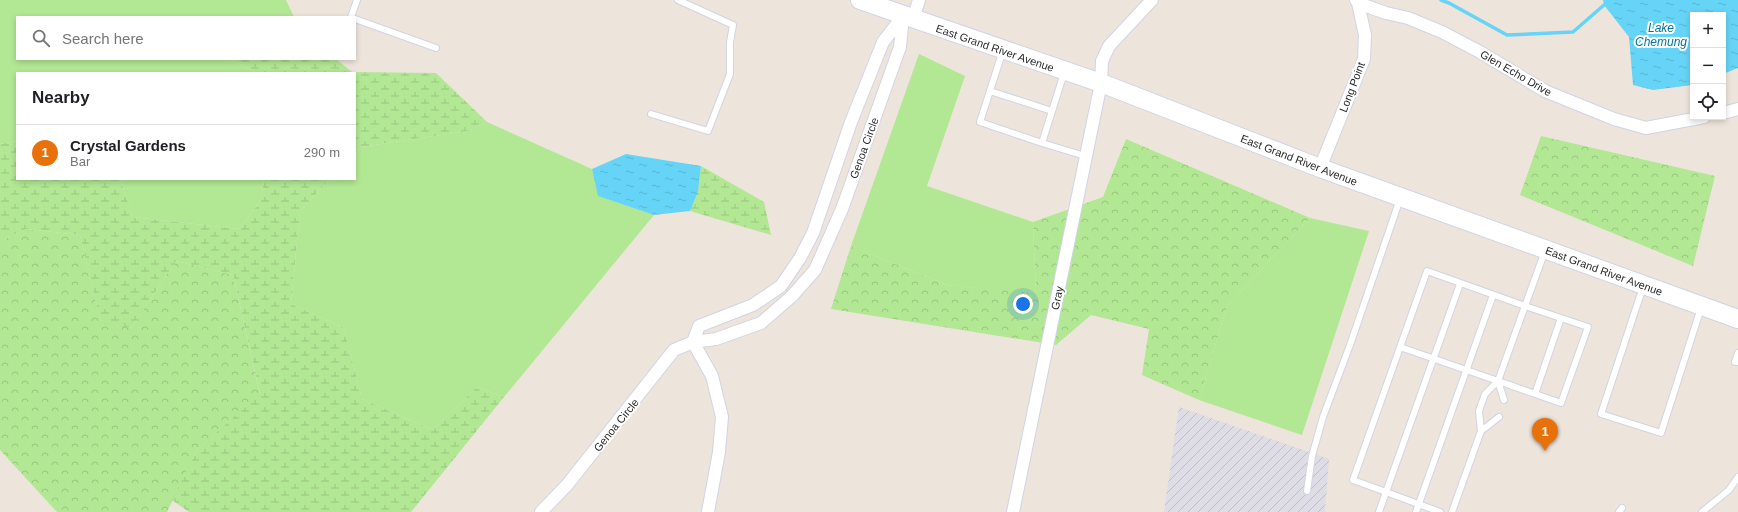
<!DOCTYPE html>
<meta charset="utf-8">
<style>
body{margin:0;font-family:Arial,sans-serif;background:#f2f2f2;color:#202124}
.controls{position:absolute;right:12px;top:12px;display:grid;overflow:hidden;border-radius:0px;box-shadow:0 2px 6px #0003}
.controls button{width:36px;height:36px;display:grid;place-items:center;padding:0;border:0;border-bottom:1px solid #e0e0e0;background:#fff;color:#202124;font:20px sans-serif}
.you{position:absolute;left:1023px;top:304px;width:14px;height:14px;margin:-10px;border:3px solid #fff;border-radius:50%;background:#1a73e8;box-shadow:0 0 0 6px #1a73e833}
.badge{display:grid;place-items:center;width:26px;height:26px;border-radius:50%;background:#3661ff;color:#fff;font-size:13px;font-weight:700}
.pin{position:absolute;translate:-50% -33px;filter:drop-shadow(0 1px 2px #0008)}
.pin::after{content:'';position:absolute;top:21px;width:14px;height:12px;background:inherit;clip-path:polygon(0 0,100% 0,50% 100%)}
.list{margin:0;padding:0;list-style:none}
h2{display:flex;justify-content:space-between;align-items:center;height:52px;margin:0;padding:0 16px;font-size:17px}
h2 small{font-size:13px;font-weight:400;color:#757577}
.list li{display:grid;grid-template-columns:26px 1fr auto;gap:12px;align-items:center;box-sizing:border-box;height:56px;padding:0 16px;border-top:1px solid #e0e0e0}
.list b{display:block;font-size:15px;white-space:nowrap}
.list p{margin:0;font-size:13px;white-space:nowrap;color:#757577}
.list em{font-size:13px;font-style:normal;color:#757577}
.icon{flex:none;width:22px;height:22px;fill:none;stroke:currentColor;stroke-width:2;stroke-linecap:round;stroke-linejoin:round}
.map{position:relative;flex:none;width:1738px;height:512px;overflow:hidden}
.search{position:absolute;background:#fff;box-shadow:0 2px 6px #0003;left:16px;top:16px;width:340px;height:44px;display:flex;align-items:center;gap:10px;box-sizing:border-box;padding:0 14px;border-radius:0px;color:#757577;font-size:15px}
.panel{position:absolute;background:#fff;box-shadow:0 2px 6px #0003;left:16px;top:72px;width:340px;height:108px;border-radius:0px}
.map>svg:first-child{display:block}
.industrial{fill:url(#industrial-furrows)}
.grass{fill:#b2e793}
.forest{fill:url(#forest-crowns)}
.wetland{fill:url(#wetland-marsh)}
.water{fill:url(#water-ripples)}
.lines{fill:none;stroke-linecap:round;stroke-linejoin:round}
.stream{stroke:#66d4f6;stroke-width:3.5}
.service-casing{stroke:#d0d4e4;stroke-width:8}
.minor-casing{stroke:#d0d4e4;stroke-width:14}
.secondary-casing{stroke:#d0d4e4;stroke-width:20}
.service{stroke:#fff;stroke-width:6}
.minor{stroke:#fff;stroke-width:12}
.secondary{stroke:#fff;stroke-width:18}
.labels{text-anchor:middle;stroke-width:4;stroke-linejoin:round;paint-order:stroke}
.street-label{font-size:11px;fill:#2a2a2a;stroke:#fff}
.water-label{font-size:12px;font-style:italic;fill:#0471a3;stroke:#fff}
</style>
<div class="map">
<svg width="1738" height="512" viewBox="0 0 1738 512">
<defs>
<pattern id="industrial-furrows" width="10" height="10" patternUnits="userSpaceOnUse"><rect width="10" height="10" fill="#dedce5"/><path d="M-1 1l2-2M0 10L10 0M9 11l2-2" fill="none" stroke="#bfbdc5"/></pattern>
<pattern id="forest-crowns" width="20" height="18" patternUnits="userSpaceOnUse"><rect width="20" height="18" fill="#b2e793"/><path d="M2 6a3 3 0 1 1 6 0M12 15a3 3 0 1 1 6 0" fill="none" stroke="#99c67f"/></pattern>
<pattern id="wetland-marsh" width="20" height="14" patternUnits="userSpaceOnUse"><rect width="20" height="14" fill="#b2e793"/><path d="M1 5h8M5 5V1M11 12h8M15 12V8" fill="none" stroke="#99c67f"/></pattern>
<pattern id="water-ripples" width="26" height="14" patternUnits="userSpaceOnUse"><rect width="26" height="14" fill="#66d4f6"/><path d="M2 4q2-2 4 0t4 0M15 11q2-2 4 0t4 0" fill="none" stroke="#59b6d3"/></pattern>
</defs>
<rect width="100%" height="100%" fill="#ede5db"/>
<path class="industrial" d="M1179,407L1329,459L1325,512H1164Z"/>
<path class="grass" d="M0,0H286L294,17H17V59H229L257,73H17V141L0,144Z
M919,54L965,76L927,186L1033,222L1036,294L947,285L851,246Z
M487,122L592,169L599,196L654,215L504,397L477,387L433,430L362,399L344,328L291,304L300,211L330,179H355V153L361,147L468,131Z
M120,179H264L261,200L240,229L133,217Z
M1310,218L1369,231L1302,435L1199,400L1227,306Z"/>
<path class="forest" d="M1541,136L1715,176L1693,266L1520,195Z
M1126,139L1310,218L1227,306L1199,400L1142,375L1149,329L1091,315L1056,345L831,309L851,246L947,285L1036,293L1033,222L1103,197Z
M26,229L80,235L101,322L131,328L176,261L233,275L260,395L197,450L167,512H57L0,450V241Z"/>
<path class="wetland" d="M229,59H336L352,72L436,73L487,122L468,131L361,147L355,153V73H257Z
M17,141V179H120L133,217L240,229L261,200L264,179H330L300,211L291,304L344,328L362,399L433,430L477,387L504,397L411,512H189L172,500L197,450L260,394L233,275L176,261L131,328L101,323L80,235L26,229L0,241V144Z
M701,166L764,202L771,235L690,211L698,192Z"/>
<path class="water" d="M1603,0H1738V68L1723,74V15H1693V85L1653,90L1633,85L1629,37L1604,5Z
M626,154L701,166L698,192L690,211L654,215L598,196L592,169Z"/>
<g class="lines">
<path class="stream" d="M1441,0L1449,3L1507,35L1573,32L1604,5"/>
<g class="service-casing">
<path id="service" d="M351,17L357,0
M355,19L436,48
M1003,50L980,122L1042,143
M1064,73L1042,143L1085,156
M990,91L1052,111
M651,114L708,131L730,74V42L733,25L678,0
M1643,287L1601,414L1661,433L1701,308
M1400,347L1498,381
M1738,353L1735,362H1738
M1535,394L1561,318
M1481,431L1479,411L1485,394L1498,381L1525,306L1588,327L1561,403L1498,381L1504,400
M1307,491L1312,456L1323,417L1350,345L1400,199
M1379,512L1386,492L1353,480L1427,271L1525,306L1545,251
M1416,512L1493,295
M1440,512L1386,492L1460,284
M1452,512L1481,431L1499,417
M1619,512L1622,508
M1702,512L1729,490L1738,477"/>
</g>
<g class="minor-casing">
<path id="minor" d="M1356,0L1358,3L1386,13L1408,18L1442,32L1480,52L1545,91L1614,119L1646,128L1704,117
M913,19L919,0
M1723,113L1738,109
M1320,168L1364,59L1365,35L1358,3
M541,512L567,485L674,350L693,342L716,339L761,323L792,296L815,270L842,209L900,47L903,16
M708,512L719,452L722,417L712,376L693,342L699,326L753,305L781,286L800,258L813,233L851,122L883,42L903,16
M1013,512L1101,83L1102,61L1109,46L1152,0"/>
</g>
<g class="secondary-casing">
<path id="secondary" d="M860,0L1101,83L1320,168L1738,319"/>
</g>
<use href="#service" class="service"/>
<use href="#minor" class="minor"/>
<use href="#secondary" class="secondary"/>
</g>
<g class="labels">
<g class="street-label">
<text transform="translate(995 48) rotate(19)" y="4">East Grand River Avenue</text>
<text transform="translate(1516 73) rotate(30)" y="4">Glen Echo Drive</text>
<text transform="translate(1352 87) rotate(-69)" y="4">Long Point</text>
<text transform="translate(864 148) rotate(-70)" y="4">Genoa Circle</text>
<text transform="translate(1299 160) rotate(21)" y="4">East Grand River Avenue</text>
<text transform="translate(1604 271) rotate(20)" y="4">East Grand River Avenue</text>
<text transform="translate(1057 298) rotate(-78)" y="4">Gray</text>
<text transform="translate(616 425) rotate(-51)" y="4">Genoa Circle</text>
</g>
<g class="water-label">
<text x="1661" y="32">Lake<tspan x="1661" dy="14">Chemung</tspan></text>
</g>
</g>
</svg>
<div class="controls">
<button>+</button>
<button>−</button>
<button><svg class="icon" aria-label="locate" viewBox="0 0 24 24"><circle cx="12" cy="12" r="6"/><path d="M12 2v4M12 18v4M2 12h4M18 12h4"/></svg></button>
</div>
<div class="you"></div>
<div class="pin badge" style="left:1545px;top:451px;background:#e8710a">1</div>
<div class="search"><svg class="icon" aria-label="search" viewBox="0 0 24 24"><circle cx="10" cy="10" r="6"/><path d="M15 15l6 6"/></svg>Search here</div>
<section class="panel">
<h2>Nearby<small></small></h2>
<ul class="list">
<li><span class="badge" style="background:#e8710a">1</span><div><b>Crystal Gardens</b><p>Bar</p></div><em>290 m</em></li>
</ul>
</section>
</div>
